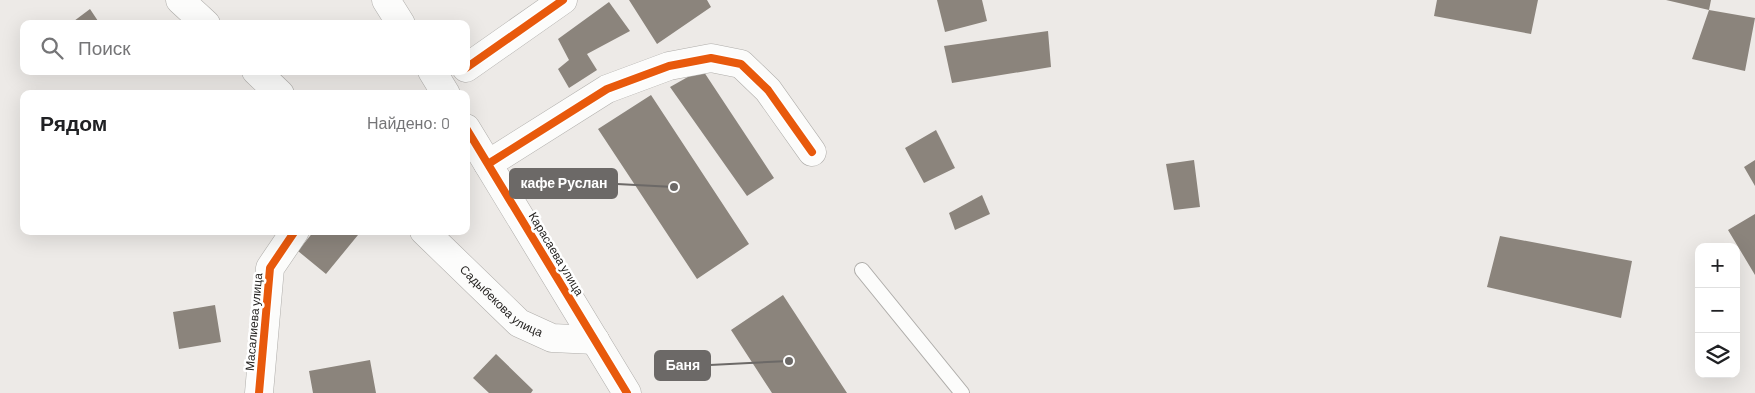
<!DOCTYPE html>
<html lang="ru">
<meta charset="utf-8">
<style>
body{margin:0;font-family:Barlow,sans-serif;background:#f2f2f2;color:#202124}
.controls{position:absolute;right:15px;bottom:15px;display:grid;overflow:hidden;border-radius:10px;box-shadow:0 5px 20px #0002}
.controls button{width:45px;height:45px;display:grid;place-items:center;padding:0;border:0;border-bottom:1px solid #e0e0e0;background:#fff;color:#202124;font:25px sans-serif}
.list{margin:0;padding:0;list-style:none}
h2{display:flex;justify-content:space-between;align-items:center;height:65px;margin:0;padding:0 20px;font-size:21px}
h2 small{font-size:16px;font-weight:400;color:#757577}
.icon{flex:none;width:28px;height:28px;fill:none;stroke:currentColor;stroke-width:2;stroke-linecap:round;stroke-linejoin:round}
.map{position:relative;flex:none;width:1755px;height:393px;overflow:hidden}
.search{position:absolute;background:#fff;box-shadow:0 5px 20px #0002;left:20px;top:20px;width:450px;height:55px;display:flex;align-items:center;gap:12px;box-sizing:border-box;padding:0 18px;border-radius:10px;color:#757577;font-size:19px}
.panel{position:absolute;background:#fff;box-shadow:0 5px 20px #0002;left:20px;top:90px;width:450px;height:145px;border-radius:10px}
.map>svg:first-child{display:block}
.building{fill:#8b847c}
.lines{fill:none;stroke-linecap:round;stroke-linejoin:round}
.lane-casing{stroke:#afadaa;stroke-width:16}
.street-casing{stroke:#afadaa;stroke-width:29}
.secondary-casing{stroke:#afadaa;stroke-width:29}
.lane{stroke:#fcfcfb;stroke-width:14}
.street{stroke:#fcfcfb;stroke-width:28}
.secondary{stroke:#fcfcfb;stroke-width:28}
.cycleway-casing{stroke:#fff;stroke-width:11}
.cycleway{stroke:#e8590c;stroke-width:8}
.labels{text-anchor:middle;stroke-width:5;stroke-linejoin:round;paint-order:stroke}
.street-label{font-size:12px;fill:#262422;stroke:#fff}
.leader{fill:none;stroke:#6c6967;stroke-width:2}
.callout-dot{fill:#6c6967;stroke:#fff;stroke-width:2}
.callout{fill:#6c6967;stroke:#6c6967;stroke-width:2}
.callout-label{font-size:14px;text-anchor:middle;font-weight:bold;fill:#fff}
</style>
<div class="map">
<svg width="1755" height="393" viewBox="0 0 1755 393">
<rect width="100%" height="100%" fill="#edeae7"/>
<path class="building" d="M629,0H707L711,7L657,44Z
M937,0H982L987,21L945,32Z
M1437,0H1538L1531,34L1434,16Z
M1666,0H1711L1709,10Z
M609,2L630,31L587,54L597,70L569,88L558,69L569,60L558,39Z
M90,9L100,24H70Z
M1709,10L1755,18L1745,71L1692,59Z
M1048,31L1051,67L952,83L944,46Z
M702,69L774,178L747,196L670,87Z
M651,95L749,244L697,279L598,129Z
M936,130L955,168L924,183L905,148Z
M1194,160L1200,207L1174,210L1166,164Z
M1755,160V186L1744,167Z
M982,195L990,214L955,230L949,213Z
M1755,214V275L1728,230Z
M314,231H354L358,235L326,274L298,251Z
M1500,236L1632,261L1621,318L1487,287Z
M783,295L847,393H772L731,330Z
M215,305L221,342L179,349L173,312Z
M496,354L533,390L531,393H489L473,378Z
M370,360L376,393H313L309,371Z"/>
<g class="lines">
<g class="lane-casing">
<path id="lane" d="M862,270L962,393"/>
</g>
<g class="street-casing">
<g id="street">
<path d="M180,0L206,24"/>
<path d="M466,68L563,0"/>
<path d="M256,71L280,94"/>
<path d="M488,164L607,89L669,66L711,58L741,64L768,90L812,152"/>
<path id="s1" d="M424,231L519,323L552,338L595,340"/>
<path d="M259,393L270,268L295,231"/>
</g>
</g>
<g class="secondary-casing">
<path id="secondary" d="M386,0L401,24
M432,71L446,94
M466,128L627,393"/>
</g>
<use href="#lane" class="lane"/>
<use href="#street" class="street"/>
<use href="#secondary" class="secondary"/>
<g class="cycleway-casing">
<path id="cycleway" d="M466,68L563,0
M466,128L627,393
M488,164L607,89L669,66L711,58L741,64L768,90L812,152
M259,393L270,268L295,231"/>
</g>
<use href="#cycleway" class="cycleway"/>
</g>
<g class="labels">
<g class="street-label">
<text transform="translate(556 254) rotate(59)" y="4">Карасаева улица</text>
<text dy="4" stroke="none"><textPath href="#s1" startOffset="105">Садыбекова улица</textPath></text>
<text transform="translate(254 322) rotate(-85)" y="4">Масалиева улица</text>
</g>
</g>
<path class="leader" d="M674 187L617 184M789 361L710 365"/>
<g class="callout-dot">
<circle cx="674" cy="187" r="5"/>
<circle cx="789" cy="361" r="5"/>
</g>
<g class="callout">
<rect x="510" y="169" width="107" height="29" rx="5"/>
<rect x="655" y="351" width="55" height="29" rx="5"/>
</g>
<g class="callout-label">
<text x="564" y="188">кафе Руслан</text>
<text x="683" y="370">Баня</text>
</g>
</svg>
<div class="controls">
<button>+</button>
<button>−</button>
<button><svg class="icon" aria-label="layers" viewBox="0 0 24 24"><path d="M12 4l9 5-9 5-9-5zM3 14l9 5 9-5"/></svg></button>
</div>
<div class="search"><svg class="icon" aria-label="search" viewBox="0 0 24 24"><circle cx="10" cy="10" r="6"/><path d="M15 15l6 6"/></svg>Поиск</div>
<section class="panel">
<h2>Рядом<small>Найдено: 0</small></h2>
<ul class="list">
</ul>
</section>
</div>
